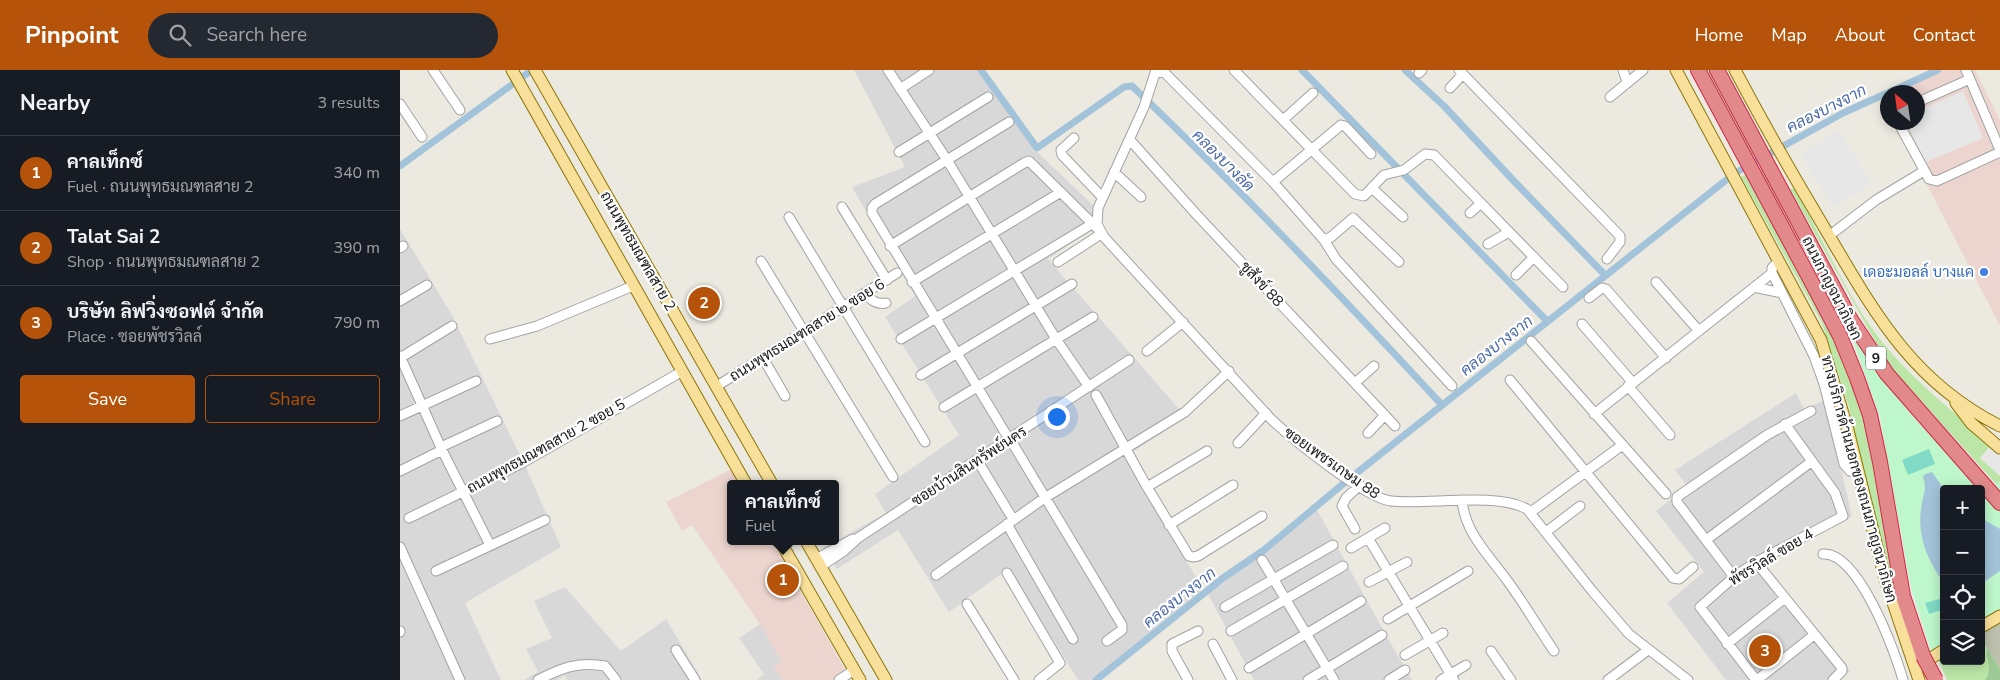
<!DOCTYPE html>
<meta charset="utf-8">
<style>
body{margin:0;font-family:"Nunito Sans",Sarabun,sans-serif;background:#242831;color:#f1f3f6}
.controls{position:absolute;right:15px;bottom:15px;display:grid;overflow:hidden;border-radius:5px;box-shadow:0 2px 12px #0003}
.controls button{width:45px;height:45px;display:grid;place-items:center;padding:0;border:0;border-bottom:1px solid #363941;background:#171b24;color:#f1f3f6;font:25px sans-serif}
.compass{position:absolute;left:1480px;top:15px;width:45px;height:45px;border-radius:50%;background:#171b24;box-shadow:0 2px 12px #0003;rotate:331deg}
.you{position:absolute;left:656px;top:346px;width:18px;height:18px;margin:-12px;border:4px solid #fff;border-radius:50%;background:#1a73e8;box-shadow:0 0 0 8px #1a73e833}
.badge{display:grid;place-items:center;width:32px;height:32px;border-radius:50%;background:#b45309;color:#fff;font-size:16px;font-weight:700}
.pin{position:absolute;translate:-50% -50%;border:2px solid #fff;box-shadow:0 1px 5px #0006}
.popup{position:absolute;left:327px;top:410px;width:112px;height:65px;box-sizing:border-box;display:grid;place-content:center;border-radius:5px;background:#171b24;filter:drop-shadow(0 1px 4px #0005);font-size:16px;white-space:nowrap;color:#9ea1a6}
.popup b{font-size:19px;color:#f1f3f6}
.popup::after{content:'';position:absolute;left:50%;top:100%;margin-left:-10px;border:10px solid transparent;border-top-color:#171b24}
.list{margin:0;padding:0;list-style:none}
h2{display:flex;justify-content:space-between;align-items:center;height:65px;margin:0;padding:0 20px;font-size:21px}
h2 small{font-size:16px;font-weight:400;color:#9ea1a6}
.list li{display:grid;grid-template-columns:32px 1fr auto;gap:15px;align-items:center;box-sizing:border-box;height:75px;padding:0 20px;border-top:1px solid #363941}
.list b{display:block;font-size:19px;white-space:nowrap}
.list p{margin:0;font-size:16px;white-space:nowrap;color:#9ea1a6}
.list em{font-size:16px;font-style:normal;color:#9ea1a6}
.actions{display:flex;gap:10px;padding:15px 20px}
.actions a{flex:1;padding:11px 0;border:1px solid #b45309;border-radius:5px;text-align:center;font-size:18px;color:#b45309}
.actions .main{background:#b45309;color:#fff}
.icon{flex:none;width:28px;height:28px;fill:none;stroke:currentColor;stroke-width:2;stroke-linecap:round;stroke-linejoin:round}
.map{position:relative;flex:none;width:1600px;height:610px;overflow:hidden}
header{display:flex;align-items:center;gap:30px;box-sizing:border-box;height:70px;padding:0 25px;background:#b45309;color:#fff}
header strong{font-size:24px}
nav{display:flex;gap:28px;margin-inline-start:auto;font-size:18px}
.search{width:350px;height:45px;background:#242831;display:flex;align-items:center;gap:12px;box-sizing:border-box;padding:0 18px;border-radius:28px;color:#9ea1a6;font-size:19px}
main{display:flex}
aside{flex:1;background:#171b24}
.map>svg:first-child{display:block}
.residential{fill:#d9d8d8}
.commercial{fill:#edd5cf}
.construction{fill:#bdc0ac}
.grass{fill:#bbe6a7}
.forest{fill:#9dca96}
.park{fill:#bdf7cb}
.pitch{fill:#80dac6}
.parking{fill:#e7e7e7}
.water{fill:#a2c3d9}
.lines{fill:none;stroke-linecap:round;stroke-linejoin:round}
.canal{stroke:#a2c3d9;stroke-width:7}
.minor-casing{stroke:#a2a2a2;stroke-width:11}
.major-casing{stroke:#8c7605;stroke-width:13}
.highway-casing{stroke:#ce2947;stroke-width:16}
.minor{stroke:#fff;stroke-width:9}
.major{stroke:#f8df9a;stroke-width:11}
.highway{stroke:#e28a8b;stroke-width:14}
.highway-bridge-casing{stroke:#ce2947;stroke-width:16;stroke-linecap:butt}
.highway-bridge{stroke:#e28a8b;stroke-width:14}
.shop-dot{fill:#3f7fe0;stroke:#fff;stroke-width:2}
.labels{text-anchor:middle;stroke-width:4.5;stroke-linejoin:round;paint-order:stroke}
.shield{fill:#fff;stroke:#5f5f5f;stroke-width:1}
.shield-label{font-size:14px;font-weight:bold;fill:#1b1b1b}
.street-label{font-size:15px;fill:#1b1b1b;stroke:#fff}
.shop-label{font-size:15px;fill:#366cbe;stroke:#fff;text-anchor:end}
.water-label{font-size:16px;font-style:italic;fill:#4c6aa6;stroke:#fff}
</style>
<header>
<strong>Pinpoint</strong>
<div class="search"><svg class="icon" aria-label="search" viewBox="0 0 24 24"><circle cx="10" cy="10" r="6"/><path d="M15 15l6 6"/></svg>Search here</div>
<nav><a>Home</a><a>Map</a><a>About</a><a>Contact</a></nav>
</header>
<main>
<aside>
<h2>Nearby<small>3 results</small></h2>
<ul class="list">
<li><span class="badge">1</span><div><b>คาลเท็กซ์</b><p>Fuel · ถนนพุทธมณฑลสาย 2</p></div><em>340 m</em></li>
<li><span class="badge">2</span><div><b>Talat Sai 2</b><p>Shop · ถนนพุทธมณฑลสาย 2</p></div><em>390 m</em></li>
<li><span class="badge">3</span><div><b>บริษัท ลิฟวิ่งซอฟต์ จำกัด</b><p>Place · ซอยพัชรวิลล์</p></div><em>790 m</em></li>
</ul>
<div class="actions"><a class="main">Save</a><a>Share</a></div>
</aside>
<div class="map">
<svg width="1600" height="610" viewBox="0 0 1600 610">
<rect width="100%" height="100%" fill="#eceae0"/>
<path class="residential" d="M454,0H578L635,80L694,136L691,160L648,189L786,347L725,387L803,519L691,610H678L609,498L549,542L498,460L437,499L423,478L486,443L475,424L559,365L485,247L515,226L452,117L505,97Z
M0,159L52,245L127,400L161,477L65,533L101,610H0Z
M1396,323L1404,339L1425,330L1452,446L1363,495L1450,601L1439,610H1326L1267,533L1304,502L1256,441L1287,416L1275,400Z
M917,440L987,567L1012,610H854L808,524Z
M165,517L221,581L266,549L302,610H167L165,606L157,610H124L138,602L126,579L152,568L134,531Z
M360,554L382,592L374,597L383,610H357L364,604L339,568Z"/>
<path class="commercial" d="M1544,0H1575L1600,50V256L1495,53L1518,52V22H1495Z
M331,399L339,414H330V471H372L451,610H383L374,597L382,592L360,554L292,455L282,461L266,432Z"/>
<path class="construction" d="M1600,550V599L1581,568V563Z"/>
<path class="grass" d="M1302,0H1309L1354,85L1350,87Z
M1362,97L1437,234L1435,235L1359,99Z
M1345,105L1440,278L1469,359L1487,479L1499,530L1494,532L1466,416L1449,337L1422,253L1341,107Z
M1394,118C1425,171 1448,232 1488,279C1518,315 1557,344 1591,375L1580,388L1600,406V411L1597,415L1488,294L1390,119Z
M1581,568L1600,599V610H1547L1538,590L1544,586V591H1581Z"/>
<path class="forest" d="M1587,578L1600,599V610H1585C1593,601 1586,589 1587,578Z"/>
<path class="park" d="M1448,256L1506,339L1579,419H1544V573L1531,581L1511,518L1480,347Z
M1600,411V540L1581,552V422L1586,426Z"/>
<path class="pitch" d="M1529,379L1535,394L1508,405L1502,390Z
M1543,528L1544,539L1529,544L1525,533Z"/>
<path class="parking" d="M1563,21L1583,68L1524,93L1507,53L1518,52V41Z
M1439,60L1472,114L1433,137L1400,84Z
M1589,378L1600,387V406L1580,388Z"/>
<path class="water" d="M1532,402L1542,416L1544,423V513C1526,489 1516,463 1522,433C1524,422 1527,418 1523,407L1525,404Z
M1581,448L1600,459V501L1581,514Z"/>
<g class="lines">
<path class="canal" d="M581,0L637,78L724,17L732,16C839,118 941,226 1042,335
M902,0L1147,251
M1005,0L1044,36L1111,108L1205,205
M0,96L132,0
M696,610L823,508L864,480L949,409L1335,103L1443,43L1538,0"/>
<g class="minor-casing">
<path id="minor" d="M33,0L60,40
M488,0L547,90L656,269L689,317
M756,0L744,37L698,138L697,154L704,167L871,349C891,368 965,428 991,431C1028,435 1095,422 1127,439L1193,522L1229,564L1288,610
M834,0L955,124L964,126L984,105L1004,100L1025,84L1034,85L1163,217
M1059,0L1220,166V172L1207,189
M1223,0L1227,12
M1566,0L1600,80
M1019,3L1022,0
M755,4L763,1L873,112L924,170L936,189L1052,316
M1050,18L1063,4
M500,19L529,0
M1210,27L1243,0
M1518,32L1570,9
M0,34L22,67
M883,50L913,23
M1498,52L1529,109L1537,111L1600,82
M674,68L661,80L662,85L702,127
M730,70L796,144L995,356
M499,82L588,27
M714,102L741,127
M873,112L941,55L945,56L971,84
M973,119L1003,147
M442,137L487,210
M1070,143L1081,133
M389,147L525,372
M1429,166L1476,130L1524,101
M924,170L931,167L953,148L999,192
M1088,174L1109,162
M490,176L624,93L629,91L698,159
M0,178L3,176
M361,191L493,407
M1379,191L1372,198V203L1414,286L1424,314L1444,394L1450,401L1459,405
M658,192L701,164
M1116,205L1134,187
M512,212L661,122
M1256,212L1299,261
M1354,217L1382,223
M466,224C470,230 478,235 486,233
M1189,228L1202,218L1206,219L1266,288
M0,231L27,215
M1182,254L1233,313
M90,269L137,256L233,216
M501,269L692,154
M1131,271L1266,424
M747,281L783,252
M0,286L42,380L90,475
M0,288L52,256
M363,288L385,326
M521,305L672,214
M1110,310L1273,508L1279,509L1293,497
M955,313L974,296
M317,316L497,203
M1228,316L1270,365
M696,325L747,417L789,486L793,487L798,486L862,446
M544,337L693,247
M1194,344L1372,203
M0,346L76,311
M968,363L985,345
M609,369L472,143V138L475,134L609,52
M838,373L866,343
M613,374L722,555V560L707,571
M41,377L97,351
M577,390L613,449
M0,401L42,380
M747,417L807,381
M1062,430C1065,464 1090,486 1109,513C1125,535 1139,559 1154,581
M1131,442L1221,376
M9,448L122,393L281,302
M607,454L673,569
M769,455L833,415
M955,459L942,436L946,428L960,415
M1146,462L1180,436
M968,468L1054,610
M1306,470L1411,392
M0,477L60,610
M951,478L985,458
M1423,484C1458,481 1495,581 1503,610
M416,489L453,469
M862,490L934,610
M1356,492L1442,598V601L1433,610
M420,497L444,481L458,468L729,290
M36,501L145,450
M607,503L660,593L639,610
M536,505L643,429L785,342L829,301
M1334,507L1277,432V427L1367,365L1411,341
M969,512L1007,492
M567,534L614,610
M825,537L933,475
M988,549L1068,501
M831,561L943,496
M0,562V561
M813,574L832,610
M1327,574L1385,528
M276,580L295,610
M1091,581L1111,610
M1005,585L1043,563
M849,598L961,531
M138,610C161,598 179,591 205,596L216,610
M439,610L454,600
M788,610L772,581V574L798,561
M908,610L982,565
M989,610L1005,600
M1041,610L1066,595
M1208,610L1248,580
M1356,610L1300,537L1334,507L1356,492L1443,446L1435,423L1385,354
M1357,610L1414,565"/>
</g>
<g class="major-casing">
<path id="major" d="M112,0L346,414
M135,0L372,414
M1276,0L1421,270L1448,360L1485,509L1519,610
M1335,0C1362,51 1391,102 1421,152C1471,236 1508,310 1600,356
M1556,333L1571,353L1600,378
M380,471L460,610
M406,471L486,610
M1581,557L1600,546
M1520,595L1544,580"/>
</g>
<g class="highway-casing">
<path id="highway" d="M1298,0L1417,222L1440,266L1457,308L1470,345L1480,392L1503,526L1523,586
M1317,0L1451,250L1487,304L1600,433"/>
</g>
<use href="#minor" class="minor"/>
<use href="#major" class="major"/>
<use href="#highway" class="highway"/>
<g class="highway-bridge-casing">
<path id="highway-bridge" d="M1523,586L1536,610"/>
</g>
<use href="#highway-bridge" class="highway-bridge"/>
</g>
<circle class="shop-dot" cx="1584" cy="202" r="5"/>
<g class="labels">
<rect class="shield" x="1466" y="276.5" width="20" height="23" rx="4"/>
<g class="shield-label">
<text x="1476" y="293">9</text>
</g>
<g class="street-label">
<text transform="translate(238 181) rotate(60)" y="5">ถนนพุทธมณฑลสาย 2</text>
<text transform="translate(862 214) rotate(47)" y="5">ชูสังข์ 88</text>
<text transform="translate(1432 218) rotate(63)" y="5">ถนนกาญจนาภิเษก</text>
<text transform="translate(407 260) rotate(-32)" y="5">ถนนพุทธมณฑลสาย ๒ ซอย 6</text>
<text transform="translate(146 376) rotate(-29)" y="5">ถนนพุทธมณฑลสาย 2 ซอย 5</text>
<text transform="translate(932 393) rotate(35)" y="5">ซอยเพชรเกษม 88</text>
<text transform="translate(569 396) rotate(-33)" y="5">ซอยบ้านสินทรัพย์นคร</text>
<text transform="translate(1459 409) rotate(75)" y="5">ทางบริการด้านนอกของถนนกาญจนาภิเษก</text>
<text transform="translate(1371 487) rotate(-31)" y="5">พัชรวิลล์ ซอย 4</text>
</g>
<g class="shop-label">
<text x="1574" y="207">เดอะมอลล์ บางแค</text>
</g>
<g class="water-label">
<text transform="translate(1426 38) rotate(-27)" y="6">คลองบางจาก</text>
<text transform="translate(824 90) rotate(45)" y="6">คลองบางลัด</text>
<text transform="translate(1096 275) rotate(-38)" y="6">คลองบางจาก</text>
<text transform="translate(779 527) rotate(-38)" y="6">คลองบางจาก</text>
</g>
</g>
</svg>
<div class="controls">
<button>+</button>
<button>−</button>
<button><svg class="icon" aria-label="locate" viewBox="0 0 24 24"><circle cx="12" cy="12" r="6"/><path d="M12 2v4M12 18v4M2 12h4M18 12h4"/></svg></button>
<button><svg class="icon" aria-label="layers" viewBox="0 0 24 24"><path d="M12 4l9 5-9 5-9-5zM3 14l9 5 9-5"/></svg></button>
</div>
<svg class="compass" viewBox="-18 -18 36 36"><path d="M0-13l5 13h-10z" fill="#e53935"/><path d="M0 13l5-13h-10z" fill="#9ea1a6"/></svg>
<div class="you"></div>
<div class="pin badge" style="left:383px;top:510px">1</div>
<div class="popup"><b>คาลเท็กซ์</b>Fuel</div>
<div class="pin badge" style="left:304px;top:233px">2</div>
<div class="pin badge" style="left:1365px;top:581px">3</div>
</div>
</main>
